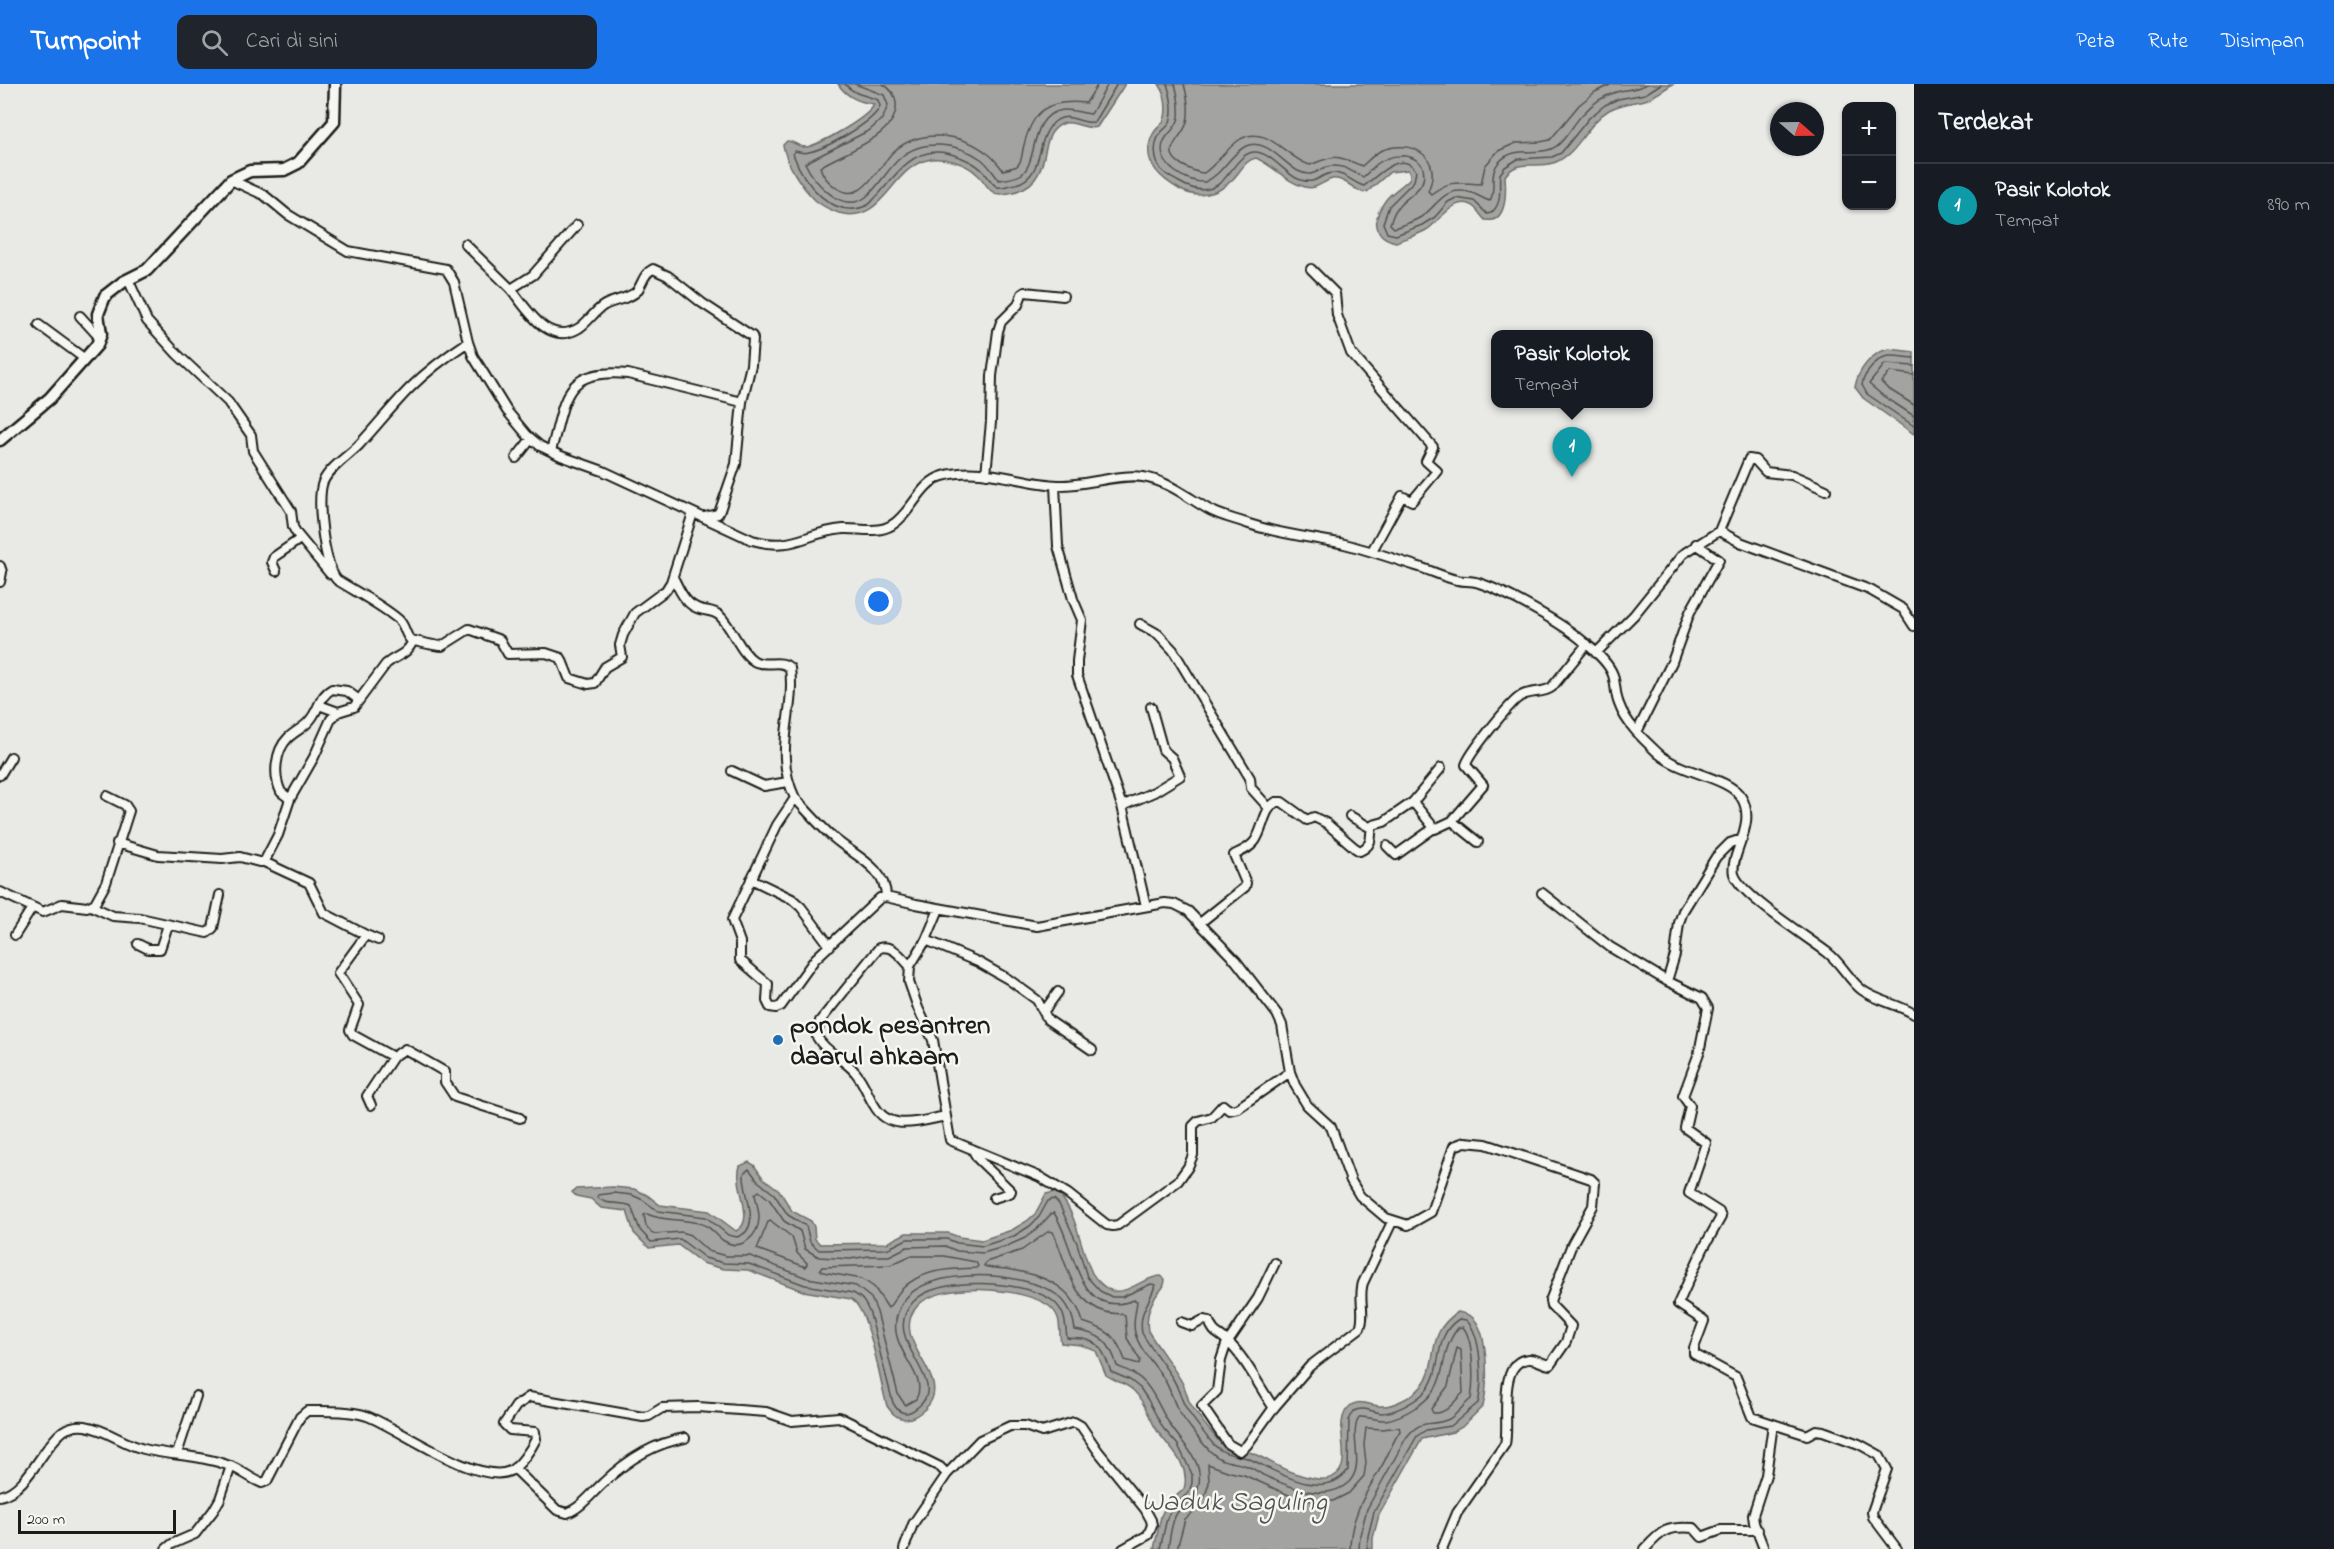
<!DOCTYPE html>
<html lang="id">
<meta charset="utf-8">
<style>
body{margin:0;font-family:"Indie Flower",sans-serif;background:#20242c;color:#f1f3f6}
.controls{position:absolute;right:18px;top:18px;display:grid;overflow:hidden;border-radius:12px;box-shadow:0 2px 4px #0004}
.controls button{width:54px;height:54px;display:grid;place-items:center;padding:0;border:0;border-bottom:2px solid #363941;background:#171b24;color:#f1f3f6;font:30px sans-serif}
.compass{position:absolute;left:1770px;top:18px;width:54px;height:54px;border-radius:50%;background:#171b24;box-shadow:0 2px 4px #0004;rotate:110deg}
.scale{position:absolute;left:18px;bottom:15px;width:158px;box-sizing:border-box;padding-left:6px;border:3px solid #1c1c1c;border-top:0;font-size:16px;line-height:21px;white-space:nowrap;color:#1c1c1c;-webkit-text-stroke:4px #f6f6f2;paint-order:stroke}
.you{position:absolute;left:879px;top:518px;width:21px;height:21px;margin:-15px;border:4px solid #fff;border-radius:50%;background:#1a73e8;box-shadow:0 0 0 9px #1a73e833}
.badge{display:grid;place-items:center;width:39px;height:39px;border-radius:50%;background:#1a73e8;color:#fff;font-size:20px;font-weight:700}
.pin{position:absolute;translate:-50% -50px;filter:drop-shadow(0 2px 3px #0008)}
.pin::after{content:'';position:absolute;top:32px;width:21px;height:18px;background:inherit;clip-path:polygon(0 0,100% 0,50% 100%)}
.popup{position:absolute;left:1491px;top:246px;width:162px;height:78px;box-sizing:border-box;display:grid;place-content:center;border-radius:12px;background:#171b24;filter:drop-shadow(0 2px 4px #0005);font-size:20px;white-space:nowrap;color:#9ea1a6}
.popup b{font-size:22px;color:#f1f3f6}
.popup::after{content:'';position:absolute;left:50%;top:100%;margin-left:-12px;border:12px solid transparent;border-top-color:#171b24}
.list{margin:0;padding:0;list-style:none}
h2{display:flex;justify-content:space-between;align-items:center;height:78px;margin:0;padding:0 24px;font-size:26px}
h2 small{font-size:20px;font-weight:400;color:#9ea1a6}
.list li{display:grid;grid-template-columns:39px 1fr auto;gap:18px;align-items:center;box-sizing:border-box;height:84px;padding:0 24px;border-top:2px solid #363941}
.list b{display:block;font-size:22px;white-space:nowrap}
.list p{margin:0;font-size:20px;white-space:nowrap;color:#9ea1a6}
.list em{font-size:20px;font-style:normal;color:#9ea1a6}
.icon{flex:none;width:33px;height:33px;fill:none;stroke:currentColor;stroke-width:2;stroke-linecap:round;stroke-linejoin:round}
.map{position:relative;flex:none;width:1914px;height:1465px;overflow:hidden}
header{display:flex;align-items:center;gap:36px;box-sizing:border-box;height:84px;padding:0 30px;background:#1a73e8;color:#fff}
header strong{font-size:28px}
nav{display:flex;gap:33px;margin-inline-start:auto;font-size:21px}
.search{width:420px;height:54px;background:#20242c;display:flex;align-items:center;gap:15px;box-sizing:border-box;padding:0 21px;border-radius:12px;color:#9ea1a6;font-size:22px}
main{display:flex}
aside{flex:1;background:#171b24}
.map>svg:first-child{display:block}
.water{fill:#a3a3a1;stroke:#6d6d6c;stroke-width:1.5}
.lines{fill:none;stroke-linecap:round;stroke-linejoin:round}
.shore{stroke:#525251;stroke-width:1.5}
.minor-casing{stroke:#1c1c1c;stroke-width:12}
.major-casing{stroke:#1c1c1c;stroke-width:15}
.minor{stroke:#f6f6f2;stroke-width:8}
.major{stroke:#f6f6f2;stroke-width:10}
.poi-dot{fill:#1f6fb2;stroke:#f6f6f2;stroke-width:2}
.labels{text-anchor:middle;stroke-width:5;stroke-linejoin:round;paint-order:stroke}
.poi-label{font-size:27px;font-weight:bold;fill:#1c1c1c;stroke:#f6f6f2;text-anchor:start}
.water-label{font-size:28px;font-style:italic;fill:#525251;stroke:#f6f6f2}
</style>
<header>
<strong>Turnpoint</strong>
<div class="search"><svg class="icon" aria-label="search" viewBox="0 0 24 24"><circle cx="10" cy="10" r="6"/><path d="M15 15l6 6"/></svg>Cari di sini</div>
<nav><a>Peta</a><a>Rute</a><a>Disimpan</a></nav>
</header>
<main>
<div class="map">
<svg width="1914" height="1465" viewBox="0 0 1914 1465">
<rect width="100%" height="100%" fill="#e9e9e5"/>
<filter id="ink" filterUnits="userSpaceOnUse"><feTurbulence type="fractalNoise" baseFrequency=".0167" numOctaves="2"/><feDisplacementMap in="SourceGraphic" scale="12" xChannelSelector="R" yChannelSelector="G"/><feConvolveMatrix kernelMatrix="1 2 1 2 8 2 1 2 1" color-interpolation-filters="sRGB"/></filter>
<g filter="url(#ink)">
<path class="water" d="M838,0H1125L1097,43C1085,47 1074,35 1062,40C1032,53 1061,105 1001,110C989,111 986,98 978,91C967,79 942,72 927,76C890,85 884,141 839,129C830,126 822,122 815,116C802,103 786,80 783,61L787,57C794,57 798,63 805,63C817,63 871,32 874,20C858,18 847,13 838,0Z
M1159,0H1673C1664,5 1654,13 1645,16C1632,19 1620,20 1609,26C1587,39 1579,68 1556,78C1538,86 1519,73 1505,92C1506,106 1508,140 1485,136C1481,132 1479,128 1475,124C1457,108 1441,136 1428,145C1418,151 1406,154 1396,158C1373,153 1372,135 1385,117C1391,108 1402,103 1410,94V89L1408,86L1390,88L1367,108H1362C1354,105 1342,93 1332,95C1322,98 1317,106 1305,103C1286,98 1274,82 1256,74C1245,76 1241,87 1233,95C1218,111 1198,116 1179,105C1158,93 1140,76 1153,50C1156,44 1162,41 1164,36C1168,26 1165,8 1159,0Z
M1889,265L1914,268V350L1863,314L1855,303C1858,286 1872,268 1889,265Z
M749,1078L754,1081L763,1094L779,1106L792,1127L811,1137L814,1143L815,1155L820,1160L887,1159L906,1149H948L959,1153L982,1156L1012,1146L1027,1137L1035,1130L1046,1110L1055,1108L1060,1111C1078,1133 1080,1164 1092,1189C1096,1196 1105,1205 1113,1207C1129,1210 1145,1192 1161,1192L1165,1195C1165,1204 1160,1206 1156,1212C1149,1222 1146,1235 1148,1247C1159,1265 1173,1282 1183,1300C1186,1306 1187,1312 1189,1317C1194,1327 1214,1353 1222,1360C1232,1368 1242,1365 1252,1369C1267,1375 1279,1384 1294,1389C1307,1393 1325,1400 1337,1390C1353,1377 1331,1337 1350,1322C1360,1314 1370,1322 1381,1322C1393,1323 1413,1312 1421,1303C1441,1278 1423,1251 1458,1228C1464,1230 1470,1230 1474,1235C1489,1251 1488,1303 1483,1322L1462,1343L1453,1348L1422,1355L1379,1431L1373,1454V1465H1154L1161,1432L1166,1421L1184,1405C1191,1381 1170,1365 1158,1348C1149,1335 1146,1319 1134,1307C1126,1299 1116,1298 1106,1291L1096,1267L1081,1261L1061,1259C1058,1244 1063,1233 1049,1222C1024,1203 934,1196 915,1225C890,1260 957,1294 925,1325C919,1330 913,1335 905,1335C896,1334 892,1329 887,1322C880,1299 870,1226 851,1215L803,1207L748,1186L724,1185L702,1179L678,1161L649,1164L634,1149L627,1127L601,1124L591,1115L576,1112L572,1108L576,1105L613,1103L634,1105L647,1111L660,1121L709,1127L736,1147C757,1137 733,1102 740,1082Z"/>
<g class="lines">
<path class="shore" d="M845,0C854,11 866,11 878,16L880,22C876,37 825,65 809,68C804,70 800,68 795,67L793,70C803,98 833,138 868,121C872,119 874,114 878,111C894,93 909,69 935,68C949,67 973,77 982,86C988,92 991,99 997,103C1004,104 1009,101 1016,100C1047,92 1033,52 1057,36C1070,28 1082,41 1094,38L1117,0
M855,0L884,11L888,21L883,34L870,46L805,79C814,98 842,131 866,113C879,102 887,86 900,74C922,54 958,59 981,75C989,81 993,89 999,96C1006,95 1016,94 1022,90C1039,76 1028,31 1063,26C1073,25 1081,29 1091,30L1108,0
M883,0C890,4 895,10 896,19C900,52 841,69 820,83C824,97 844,115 859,106C870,101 884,77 893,68C919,44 961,49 987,69C994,74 998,80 1003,86C1007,85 1013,84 1017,82C1022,78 1022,71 1023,65C1032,25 1048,15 1086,19L1098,0
M1167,0C1171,11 1175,29 1169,40C1167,44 1162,46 1160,50C1154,58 1154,72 1158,81C1162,89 1171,94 1179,98C1226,126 1229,70 1254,68C1269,67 1284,88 1296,94C1318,104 1319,88 1335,89C1346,90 1354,99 1364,102C1376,93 1402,64 1416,87L1414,97L1389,122L1383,139L1387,149L1396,151L1422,141L1435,133L1448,118L1456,114L1474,117L1487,130L1491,129C1504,118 1498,104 1500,90L1505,83L1518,75L1552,73L1561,69L1589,34L1605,21L1618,15L1645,10L1661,0
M1175,0C1178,11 1180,22 1179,33C1177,45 1168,48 1164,57C1154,80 1186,99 1205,98C1224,89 1230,70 1246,62C1265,53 1283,79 1298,87C1316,96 1318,82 1333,82C1345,81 1353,89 1363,93C1368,89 1372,84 1377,80C1390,70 1411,68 1422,81C1431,105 1406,110 1396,126C1393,130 1392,135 1390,140L1394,144C1403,141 1413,138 1421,133C1434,125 1442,107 1459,107C1472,106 1480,114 1490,117C1497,103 1488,90 1499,78C1515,61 1533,72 1551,65C1566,59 1573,38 1585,28C1593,19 1604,12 1616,8C1626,5 1637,6 1647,0
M1184,0C1187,12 1190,25 1187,38C1183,55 1158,66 1182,81C1189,85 1196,89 1204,89C1218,79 1225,66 1239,56C1266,38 1287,75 1310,81C1336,70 1336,71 1362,82C1368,77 1373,71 1380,67C1411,54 1444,72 1428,107L1431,110C1452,95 1457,99 1481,100L1485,82L1498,67L1516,59L1540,58L1550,56L1579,21L1595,8L1612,0
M1914,274C1894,273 1885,266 1871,284C1866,290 1863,294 1862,301L1867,310L1914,342
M1914,282L1885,280L1869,300L1882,311L1914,332
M1914,291L1890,288L1881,298L1887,304L1914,321
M771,1137L792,1153L797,1169L807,1179L806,1183L757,1165L768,1138Z
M1049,1147L1053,1148C1067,1177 1070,1218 1106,1228C1112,1230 1119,1229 1125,1231L1127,1254L1140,1276L1139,1280L1125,1276C1116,1251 1108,1246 1083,1238C1073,1203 1046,1192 1012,1186C1003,1184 992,1185 984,1182L986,1178L1022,1166Z
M910,1172H944L976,1178L978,1182L976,1184C949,1185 922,1185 902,1205C896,1211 893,1219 888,1224L874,1203L862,1195L823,1188L820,1186L822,1183L890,1181Z
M1457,1264L1461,1266L1463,1309C1453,1318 1447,1330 1433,1329L1431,1325L1448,1302Z
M1160,1465L1167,1434L1172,1424L1189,1408L1192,1399V1390L1178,1361L1163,1344L1148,1316L1140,1304L1130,1296L1111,1288C1105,1272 1102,1258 1083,1255C1077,1254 1072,1255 1067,1254C1065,1239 1066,1228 1053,1217C1025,1196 937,1191 913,1218C878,1256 951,1295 919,1322C915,1325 912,1328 907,1329C899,1329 896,1324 893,1319L870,1230C866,1220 863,1214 853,1209L805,1201L749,1180L724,1179L705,1174L680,1155L651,1158L640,1146L631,1122C620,1117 607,1122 598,1114V1111L614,1109L632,1111L643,1116L658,1127L706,1133L728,1151L737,1153C764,1145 742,1108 744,1089L749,1085L759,1098L774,1110L788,1131L806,1142L810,1158L819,1166L887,1165L907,1155H947L957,1159L983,1162L1014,1152L1030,1142L1039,1133L1048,1117L1054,1115L1059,1120L1077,1159L1087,1193L1100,1207L1112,1213H1122L1151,1200L1155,1201C1151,1218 1138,1226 1142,1249C1151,1265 1163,1279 1173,1295C1178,1303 1180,1312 1184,1320C1190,1332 1206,1352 1214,1361C1226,1373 1239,1370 1252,1376C1279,1389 1324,1418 1348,1386L1349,1336L1354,1327C1363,1322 1372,1328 1381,1329C1395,1329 1414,1318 1424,1309C1445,1288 1431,1252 1459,1235L1466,1236C1482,1250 1483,1300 1478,1319L1451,1342L1426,1346L1417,1352L1374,1428L1368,1452L1367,1465
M1168,1465C1170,1454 1171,1438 1177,1429C1185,1418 1197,1416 1199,1400C1203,1374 1180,1358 1169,1339C1160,1326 1156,1311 1145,1299C1137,1290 1128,1287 1117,1282C1110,1257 1101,1250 1075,1246C1073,1232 1069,1220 1057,1211C1026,1187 926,1181 903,1218C876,1261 932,1287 916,1315L905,1321L898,1310L877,1228L871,1214L856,1202L807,1194L750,1172H726L708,1167L690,1151L682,1148L653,1150L646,1142L644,1131L647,1130C665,1138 684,1134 702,1140C712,1143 716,1152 724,1157C742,1168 759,1151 759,1133C759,1126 756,1117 755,1110L759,1107L769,1115L784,1137L800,1147L805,1165L819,1173L850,1175L869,1172H889L907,1163L945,1162L957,1167L983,1169L1007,1162L1025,1154L1036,1146L1051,1130L1054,1129C1076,1161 1076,1238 1134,1216L1137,1217C1136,1228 1132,1238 1135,1249C1139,1265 1155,1281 1164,1295C1170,1304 1172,1314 1177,1324C1183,1335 1201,1358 1210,1367C1224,1381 1232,1376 1247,1382C1253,1384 1258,1388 1263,1391C1287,1402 1326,1420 1349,1398C1366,1380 1348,1353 1359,1333C1368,1332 1377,1337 1386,1336C1397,1334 1407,1329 1416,1323C1453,1300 1435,1273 1458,1244L1463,1243C1474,1256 1474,1298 1471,1315C1463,1321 1458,1330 1449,1335C1430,1344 1423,1332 1406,1354L1367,1425L1360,1451L1359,1465
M1177,1465L1185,1435L1198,1424L1205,1412L1209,1399L1208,1380L1230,1388L1244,1391L1291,1412L1312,1417H1333L1349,1409L1364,1392L1366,1379L1364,1361L1366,1344L1383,1345L1399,1343L1400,1347C1392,1358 1388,1373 1380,1385C1365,1410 1350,1434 1350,1465"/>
<g class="minor-casing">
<path id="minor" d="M231,96L264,111L287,130L348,167L446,185L454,198L468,258L473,272L507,327L527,351L540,362L561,372L603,387L752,456C795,468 805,448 843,445C859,444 877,450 892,441C912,429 920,398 943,392C981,381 1020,399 1058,401C1084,402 1121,389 1143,393C1168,397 1187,413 1208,425C1220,432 1235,435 1249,440C1279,450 1309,453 1340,459C1366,465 1391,474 1416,482C1430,486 1443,493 1457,496C1464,498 1471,496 1479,499C1505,507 1564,540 1585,559C1595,567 1609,579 1613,591C1616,601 1615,611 1619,620C1626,640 1644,656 1659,670C1681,689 1728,693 1741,713C1758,739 1729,771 1734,790C1740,811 1809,854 1828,869C1841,879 1849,896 1862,906C1877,917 1898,920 1914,930
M577,141L533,191L511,205C527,225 548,263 579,244C588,238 594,228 603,222C612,216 630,215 637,207C643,199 643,190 653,185L668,192L702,219L752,252L753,255L751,281L742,318L736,380L720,426L718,430L705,433
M465,160L511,205
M1311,185L1335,209L1337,231L1351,269L1433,363L1426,377L1437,387L1412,417L1402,412L1372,467
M128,195L147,237L177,270L228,318L251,351L253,367L291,427L293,443L297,450L330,490
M80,232L100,254
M39,241L85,275
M468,258C447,272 428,286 410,304C392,322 376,343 358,362C347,373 329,384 323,398C316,415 324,482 337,496C358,509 380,520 399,536C405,541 405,552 411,556C415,557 437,562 442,562L469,545L500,556L508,570L546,569L561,574L569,594L588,600L595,599L605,583L622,573L620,561L623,551L635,529L666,506L671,498L693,429
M551,367C566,315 562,284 628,290L742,318
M516,374L531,355
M986,390L991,338L992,292L998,247L1001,238L1018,221L1022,210L1025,208L1063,212
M1055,401L1058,462L1073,515L1082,536L1077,577V591L1122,722L1146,822
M1719,447L1740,458L1870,506L1903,525L1914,542
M0,482L2,488L0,498
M276,487L272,478L274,473L300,455
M673,493C678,503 684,518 695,523C704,528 713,525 720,532C733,545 739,567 754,577C766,584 780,574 790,584C796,631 772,666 795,714L777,741L732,836L740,858V876L768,900L767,917L770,923L776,924L781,922L815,875L880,814L886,813L916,820L1037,842L1165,819L1174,820L1188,827L1236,877L1277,930L1282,941L1290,988L1295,1001L1307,1021L1331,1043L1351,1097L1360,1112L1386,1134L1408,1141L1431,1128L1454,1062L1465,1058L1486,1060L1591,1095L1595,1099L1593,1122L1572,1160L1550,1217L1551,1221L1571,1242L1566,1258L1550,1281C1542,1280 1536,1274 1528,1275C1496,1278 1510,1340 1505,1360L1457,1429L1442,1465
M1140,540L1158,550L1173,566L1250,694L1251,704L1268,723
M1596,569L1634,531L1683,470L1719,447L1749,375L1755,376L1766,388L1792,391L1826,406
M319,621L338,628
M1637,648L1672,578L1690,528L1719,476L1696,460
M732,687L764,702L788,698
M0,691L11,673
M795,714C808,728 821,743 835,755C855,772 886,784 886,813
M290,715L281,708C273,692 275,667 288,654C295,647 304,644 310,636C319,626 319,612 332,605L347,607L359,616
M1413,718L1441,684
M1122,722L1154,708L1180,692L1172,674L1163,666L1151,623
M1350,732L1371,744
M1452,737L1478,758
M1742,755L1730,759L1716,773L1683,827L1679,839L1675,871L1667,897L1702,914L1708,924L1699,969L1683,1012L1690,1022L1685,1044L1706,1059L1689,1109L1719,1128L1721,1133L1703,1165L1678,1220L1704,1237L1694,1264V1270L1736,1293L1752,1333L1773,1340L1766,1391L1753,1431L1754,1439L1764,1465
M117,759L158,771L222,775L240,773L259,778H264L278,751L290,715L314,673L331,635L338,628L354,623L386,580C398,570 405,573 413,557
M1387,762L1396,771L1434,744
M264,778L309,799L324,829L366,851L338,889L359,921L350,946L353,951L393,973
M751,795L792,815L801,823L830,862
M0,808L43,828L62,820L87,823L95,819L106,799L129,727L125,721L107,712
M1542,809L1610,863L1667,897
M91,822L113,832L140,834L207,849L213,844L220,811
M939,825L926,856L910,882L909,898L918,924L933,956L950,1056L1040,1093L1068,1110L1107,1141L1113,1142L1118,1141L1178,1097L1188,1083L1193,1071V1042L1198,1037L1212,1033L1223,1021L1229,1026L1238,1024L1290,988
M1200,839L1245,803L1246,799L1234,771C1242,767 1250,764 1255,757C1264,744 1263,726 1276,718H1282L1307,736L1314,733L1326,739L1355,764L1360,767C1376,759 1368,751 1373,741L1384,738L1413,718L1435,745L1452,737L1483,701L1466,681C1468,671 1511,617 1521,612C1531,606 1543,610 1552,603L1587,560
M15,851L32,824
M366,851L378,856
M926,856L978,878L1008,895L1037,916L1048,936L1092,966
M138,860L148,865H160L168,841
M910,882C901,873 893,860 879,864L820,937L817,953C825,968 844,975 855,988C864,998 867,1010 874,1021C889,1049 920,1037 946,1032
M1044,927L1058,908
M371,1021L367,1012L393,973L405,965L445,988V998L455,1013L520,1034
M972,1065L978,1075L1011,1107L1010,1109L994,1114
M1275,1179L1258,1214L1226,1261L1221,1276L1217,1307L1202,1322L1228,1360L1240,1367L1247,1361L1272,1326L1310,1282L1360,1244C1366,1230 1358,1214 1363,1199L1392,1138
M1181,1238L1192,1242L1203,1236L1209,1237C1214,1251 1218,1248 1227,1257C1245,1273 1260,1304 1274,1324
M1773,1340L1807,1351L1816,1346L1823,1347L1859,1360L1879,1371L1887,1385L1872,1428L1873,1433L1897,1465
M177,1370L196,1312
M514,1384L557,1426L567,1429C581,1424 592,1409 603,1399C626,1377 654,1359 685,1354
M947,1390L980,1356L1010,1342H1025L1042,1348L1074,1338L1081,1342L1098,1367L1145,1425L1151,1436L1152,1441L1148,1451L1123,1465
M0,1412C28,1406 42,1363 63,1347C69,1343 77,1341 85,1342C106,1345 123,1360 144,1365C172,1372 202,1371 230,1382C241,1386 251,1395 262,1399L267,1397L300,1333L307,1327C326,1327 349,1326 367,1332C399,1344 478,1402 510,1387C520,1382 531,1365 536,1355L535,1348L510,1346L504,1340L516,1322L529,1313L643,1333L649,1332L662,1324L698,1323L766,1328L792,1337L839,1333L940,1383L947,1390L913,1440L904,1465
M166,1465L172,1460L195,1450L213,1427L220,1415L231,1382
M1645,1465C1662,1446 1667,1442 1694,1444L1702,1453L1721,1446H1758"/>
</g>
<g class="major-casing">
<path id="major" d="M0,356L50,314L97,261L101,250L98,230L105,212L123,198L147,186L231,96L250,87L284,86L298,79L334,38L335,0"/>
</g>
<use href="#minor" class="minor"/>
<use href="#major" class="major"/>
</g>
</g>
<circle class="poi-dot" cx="778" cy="956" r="6"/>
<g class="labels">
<g class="poi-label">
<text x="790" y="949">pondok pesantren<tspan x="790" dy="31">daarul ahkaam</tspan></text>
</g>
<g class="water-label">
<text x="1234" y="1426">Waduk Saguling</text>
</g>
</g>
</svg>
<div class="controls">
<button>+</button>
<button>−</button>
</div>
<svg class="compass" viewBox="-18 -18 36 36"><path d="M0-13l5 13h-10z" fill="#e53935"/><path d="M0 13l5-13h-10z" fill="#9ea1a6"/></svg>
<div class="scale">200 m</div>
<div class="you"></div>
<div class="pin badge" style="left:1572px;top:393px;background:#0f9aa8">1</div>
<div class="popup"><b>Pasir Kolotok</b>Tempat</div>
</div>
<aside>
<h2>Terdekat<small></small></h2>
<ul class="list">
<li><span class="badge" style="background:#0f9aa8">1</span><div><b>Pasir Kolotok</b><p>Tempat</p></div><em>890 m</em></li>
</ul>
</aside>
</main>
